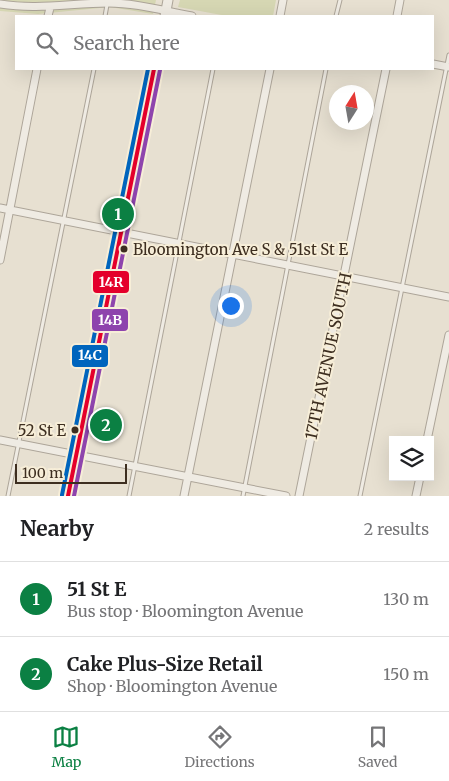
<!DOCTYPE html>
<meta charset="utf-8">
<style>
body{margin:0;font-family:Merriweather,serif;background:#f6f6f6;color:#202124}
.controls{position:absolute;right:15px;bottom:15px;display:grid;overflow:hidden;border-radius:0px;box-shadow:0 5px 20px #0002}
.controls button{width:45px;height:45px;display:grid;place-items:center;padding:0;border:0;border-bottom:1px solid #e0e0e0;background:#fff;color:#202124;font:25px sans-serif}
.compass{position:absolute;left:329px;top:85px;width:45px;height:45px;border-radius:50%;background:#fff;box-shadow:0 5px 20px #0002;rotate:11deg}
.scale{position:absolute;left:15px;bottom:12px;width:112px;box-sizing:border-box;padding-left:5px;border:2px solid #3d2e20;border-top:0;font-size:14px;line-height:18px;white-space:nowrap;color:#3d2e20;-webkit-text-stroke:4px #f7eed8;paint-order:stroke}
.you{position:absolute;left:230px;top:305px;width:18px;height:18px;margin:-12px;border:4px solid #fff;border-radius:50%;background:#1a73e8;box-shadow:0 0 0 8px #1a73e833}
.badge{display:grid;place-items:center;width:32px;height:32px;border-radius:50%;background:#0b8043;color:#fff;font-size:16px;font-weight:700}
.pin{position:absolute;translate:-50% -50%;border:2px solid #fff;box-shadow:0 1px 5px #0006}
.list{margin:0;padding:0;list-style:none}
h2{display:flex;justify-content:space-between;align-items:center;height:65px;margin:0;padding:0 20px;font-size:21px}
h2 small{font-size:16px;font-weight:400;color:#757577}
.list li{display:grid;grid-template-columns:32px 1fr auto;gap:15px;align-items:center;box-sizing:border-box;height:75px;padding:0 20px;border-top:1px solid #e0e0e0}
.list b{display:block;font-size:19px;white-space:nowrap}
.list p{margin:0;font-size:16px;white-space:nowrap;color:#757577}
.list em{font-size:16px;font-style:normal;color:#757577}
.icon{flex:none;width:28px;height:28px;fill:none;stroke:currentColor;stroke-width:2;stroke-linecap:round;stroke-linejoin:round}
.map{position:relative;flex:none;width:449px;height:496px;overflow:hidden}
.search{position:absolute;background:#fff;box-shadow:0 5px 20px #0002;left:15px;right:15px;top:15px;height:55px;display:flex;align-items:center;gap:12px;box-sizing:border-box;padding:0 18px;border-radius:0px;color:#757577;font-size:19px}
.sheet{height:215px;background:#fff}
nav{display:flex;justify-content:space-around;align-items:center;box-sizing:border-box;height:70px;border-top:1px solid #e0e0e0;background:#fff;font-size:14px;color:#757577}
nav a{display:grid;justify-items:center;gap:2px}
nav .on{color:#0b8043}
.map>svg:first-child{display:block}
.green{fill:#d6d7b3}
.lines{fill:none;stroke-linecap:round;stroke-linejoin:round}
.service-casing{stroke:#ada599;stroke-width:5}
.minor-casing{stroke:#ada599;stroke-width:9}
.tertiary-casing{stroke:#ada599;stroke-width:11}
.service{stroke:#efebe3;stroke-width:3}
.minor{stroke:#efebe3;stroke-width:7}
.tertiary{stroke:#efebe3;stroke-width:9}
.bus-1-casing{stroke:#f7eed8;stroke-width:8}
.bus-2-casing{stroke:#f7eed8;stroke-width:8}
.bus-3-casing{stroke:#f7eed8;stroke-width:8}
.bus-1{stroke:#e4002b;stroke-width:4}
.bus-2{stroke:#8e44ad;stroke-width:4}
.bus-3{stroke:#0065bd;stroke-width:4}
.bus-dot{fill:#3d2e20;stroke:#f7eed8;stroke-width:2}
.labels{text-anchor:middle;stroke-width:4;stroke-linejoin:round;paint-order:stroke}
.bus-label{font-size:15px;fill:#3d2e20;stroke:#f7eed8;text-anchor:start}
.street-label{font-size:16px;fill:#3d2e20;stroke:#f7eed8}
.line-badge{stroke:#f7eed8;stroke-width:2}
.badge-label{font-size:14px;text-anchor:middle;font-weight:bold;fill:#fff}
</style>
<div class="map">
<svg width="449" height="496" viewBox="0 0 449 496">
<rect width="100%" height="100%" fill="#e7e0d1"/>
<path class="green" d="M0,0H156L153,14L110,7L38,14L0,11Z
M180,0H276L273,16H227L178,7Z"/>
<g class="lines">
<g class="service-casing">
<path id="service" d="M105,16L107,5
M336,16L340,0
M8,496L94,69
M129,496L213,69
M243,496L326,69
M360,496L449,55"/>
</g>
<g class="minor-casing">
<path id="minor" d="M0,4C37,10 72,3 108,3C137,3 164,11 192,16
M48,16L50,8
M280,16L283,0
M397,16L400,0
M433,64L449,67
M0,208L449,297
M0,260L37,69
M0,440L286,496
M427,440L449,335
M184,496L270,69
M299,496L386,69
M416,496L420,477"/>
</g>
<g class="tertiary-casing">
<path id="tertiary" d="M165,16L168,0
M68,496L154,69"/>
</g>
<use href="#service" class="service"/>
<use href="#minor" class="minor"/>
<use href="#tertiary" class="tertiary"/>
<g class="bus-1-casing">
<path id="bus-1" d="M68,496L154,69"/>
</g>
<g class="bus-2-casing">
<path id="bus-2" d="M74,496L160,70"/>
</g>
<g class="bus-3-casing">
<path id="bus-3" d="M62,495L148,69"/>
</g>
<use href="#bus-1" class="bus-1"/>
<use href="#bus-2" class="bus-2"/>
<use href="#bus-3" class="bus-3"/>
</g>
<g class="bus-dot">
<circle cx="124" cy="249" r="4.5"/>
<circle cx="75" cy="430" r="4.5"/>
</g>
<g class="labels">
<g class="bus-label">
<text x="133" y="255">Bloomington Ave S &amp; 51st St E</text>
<text x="66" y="436" text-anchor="end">52 St E</text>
</g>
<g class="street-label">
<text transform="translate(328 356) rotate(-78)" y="6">17TH AVENUE SOUTH</text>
</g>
</g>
<g class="line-badge">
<rect x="92" y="270" width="38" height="24" rx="5" fill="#e4002b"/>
<rect x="91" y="308" width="38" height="24" rx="5" fill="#8e44ad"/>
<rect x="71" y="344" width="38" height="24" rx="5" fill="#0065bd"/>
</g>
<g class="badge-label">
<text x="111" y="287">14R</text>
<text x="110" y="325">14B</text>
<text x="90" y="360">14C</text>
</g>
</svg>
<div class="controls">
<button><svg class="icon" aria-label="layers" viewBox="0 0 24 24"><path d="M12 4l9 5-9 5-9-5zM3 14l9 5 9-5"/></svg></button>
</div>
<svg class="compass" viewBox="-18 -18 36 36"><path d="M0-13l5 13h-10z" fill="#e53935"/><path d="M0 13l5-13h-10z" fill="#757577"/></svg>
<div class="scale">100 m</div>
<div class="you"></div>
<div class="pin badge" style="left:118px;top:214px">1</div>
<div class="pin badge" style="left:106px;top:425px">2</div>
<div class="search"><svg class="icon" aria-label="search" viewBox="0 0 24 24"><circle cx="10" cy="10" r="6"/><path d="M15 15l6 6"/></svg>Search here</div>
</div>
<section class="sheet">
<h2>Nearby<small>2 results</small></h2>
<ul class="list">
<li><span class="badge">1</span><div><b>51 St E</b><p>Bus stop · Bloomington Avenue</p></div><em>130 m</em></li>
<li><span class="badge">2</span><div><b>Cake Plus-Size Retail</b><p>Shop · Bloomington Avenue</p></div><em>150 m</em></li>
</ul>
</section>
<nav>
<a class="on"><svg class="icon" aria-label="map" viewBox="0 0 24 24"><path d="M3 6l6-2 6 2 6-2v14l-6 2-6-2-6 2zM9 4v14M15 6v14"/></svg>Map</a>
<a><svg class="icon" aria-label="directions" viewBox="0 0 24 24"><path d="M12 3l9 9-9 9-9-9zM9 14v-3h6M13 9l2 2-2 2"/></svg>Directions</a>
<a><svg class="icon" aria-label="saved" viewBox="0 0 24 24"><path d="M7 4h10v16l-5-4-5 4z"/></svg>Saved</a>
</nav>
